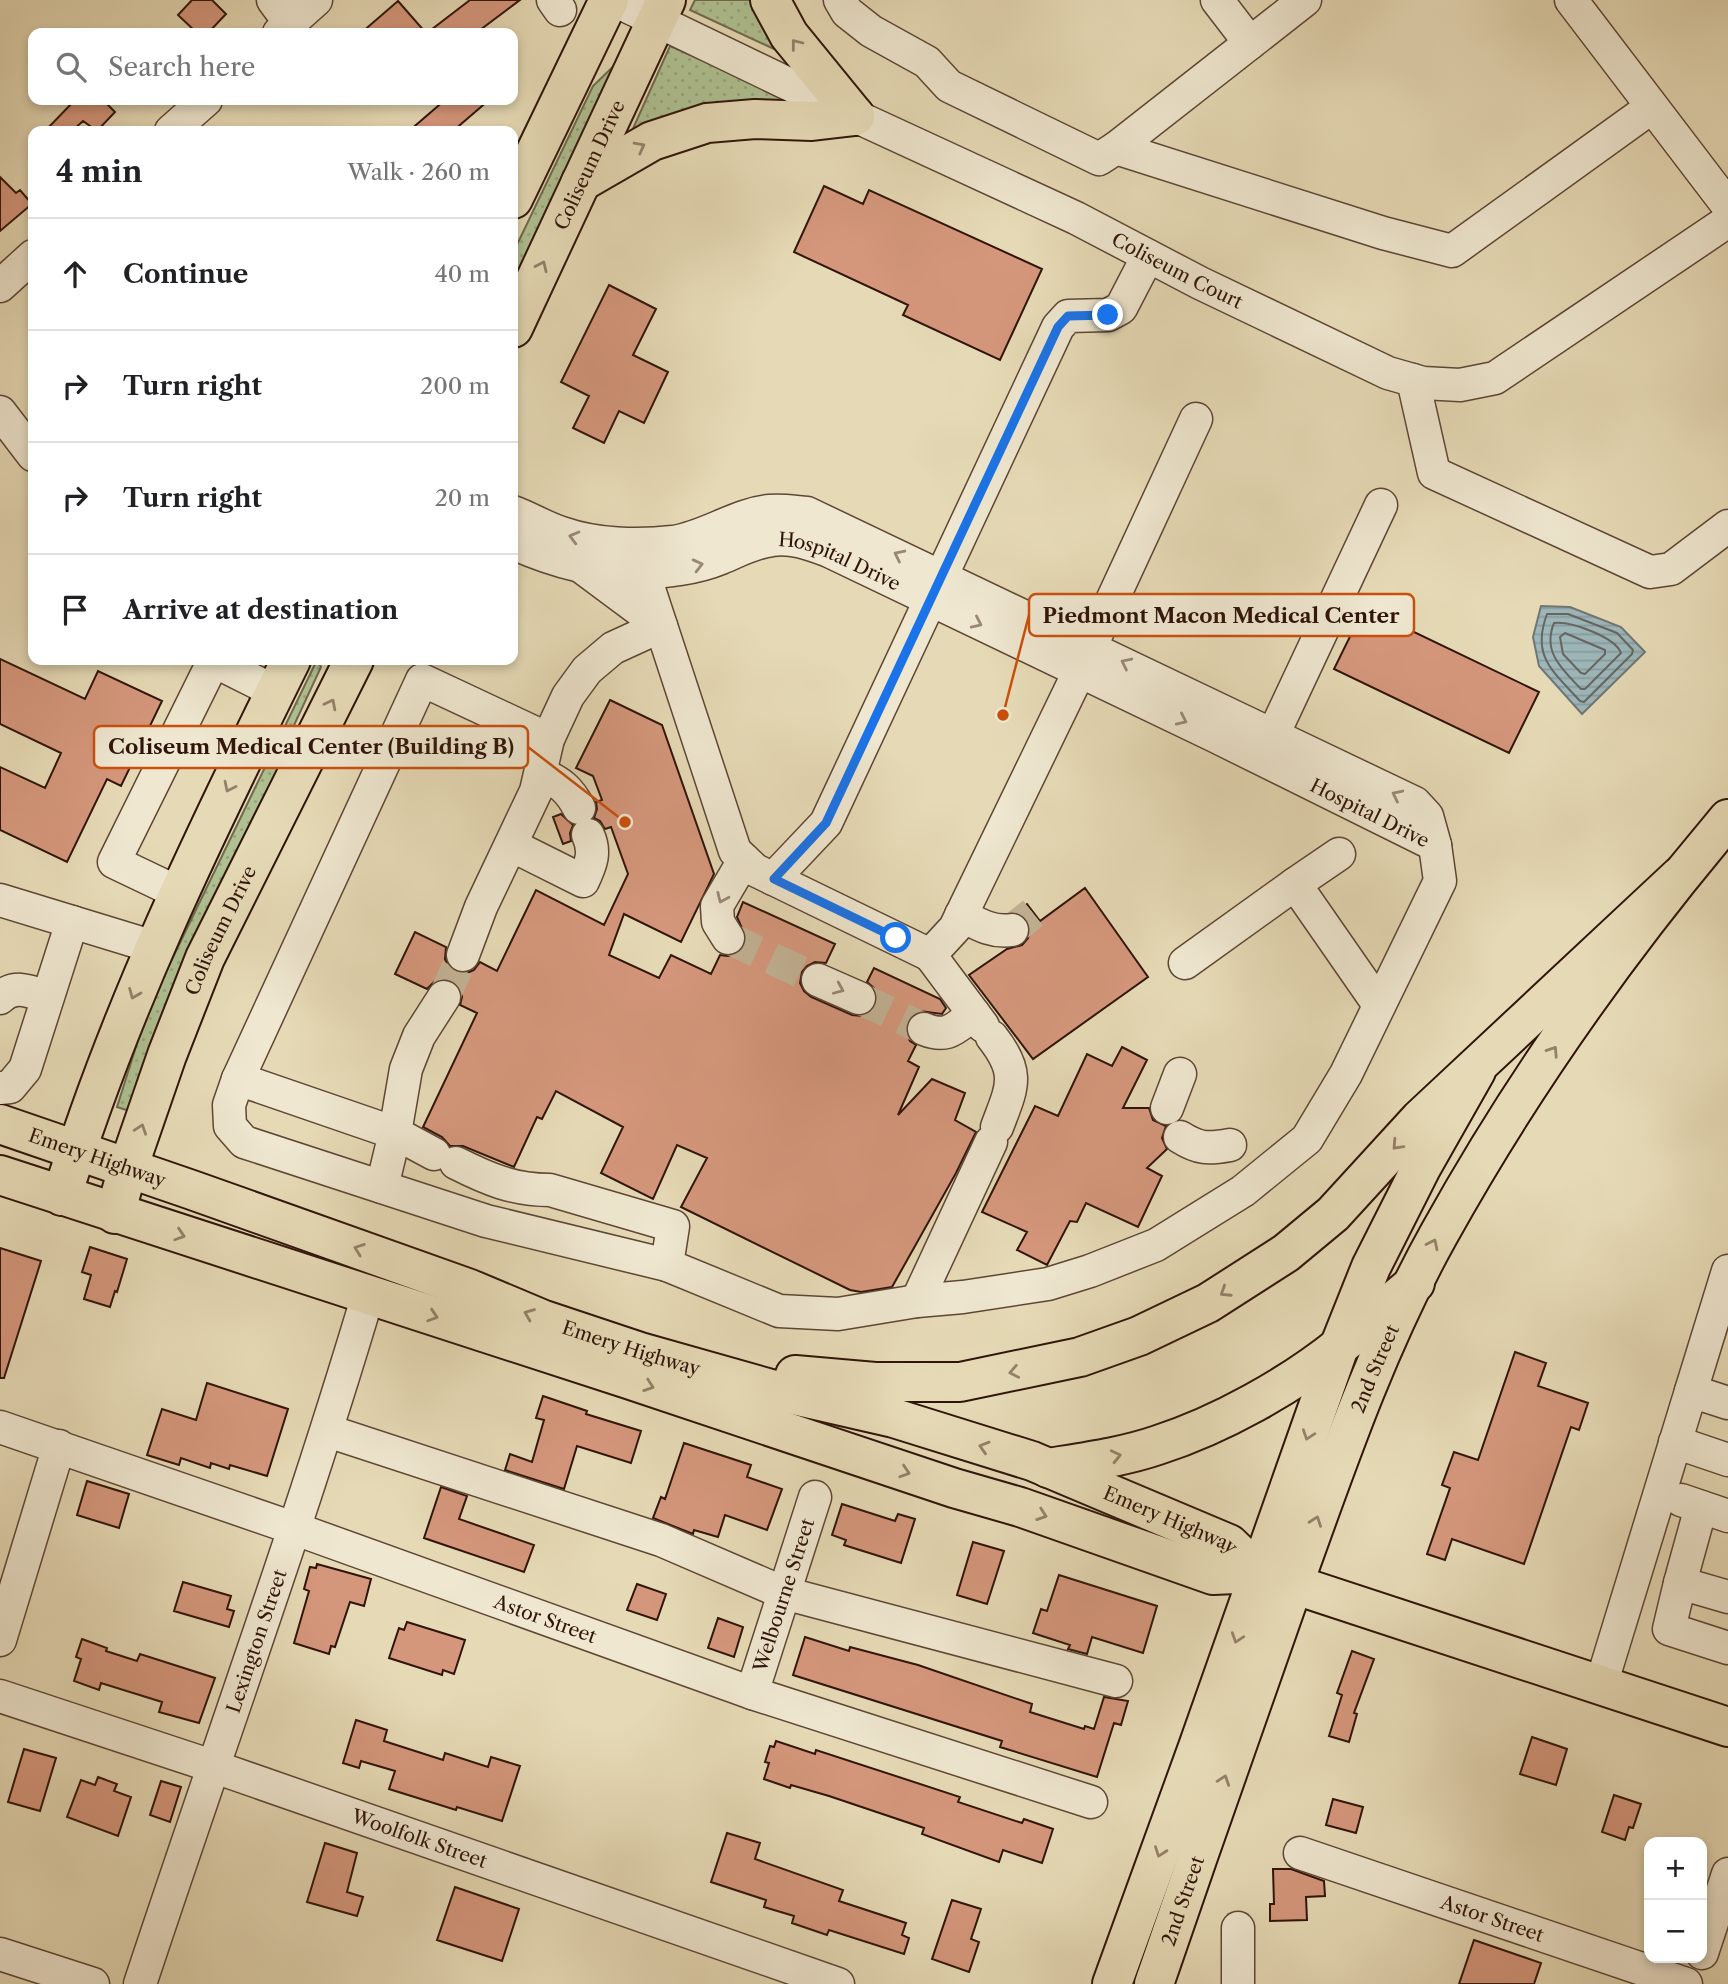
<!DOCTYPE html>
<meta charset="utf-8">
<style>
body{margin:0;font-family:"Libre Caslon Text",serif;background:#f6f6f6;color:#202124}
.controls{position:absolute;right:21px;bottom:21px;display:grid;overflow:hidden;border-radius:14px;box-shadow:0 4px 10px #0003}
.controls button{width:63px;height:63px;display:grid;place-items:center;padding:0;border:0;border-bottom:2px solid #e0e0e0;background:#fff;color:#202124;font:35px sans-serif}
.stop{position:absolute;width:21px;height:21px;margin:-16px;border:5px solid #1a73e8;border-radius:50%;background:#fff}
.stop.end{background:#1a73e8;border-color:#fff;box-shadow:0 2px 7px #0008}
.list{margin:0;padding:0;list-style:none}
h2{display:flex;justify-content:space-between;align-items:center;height:91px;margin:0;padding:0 28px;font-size:30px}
h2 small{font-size:23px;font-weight:400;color:#757577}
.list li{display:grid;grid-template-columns:46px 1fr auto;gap:21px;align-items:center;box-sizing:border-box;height:112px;padding:0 28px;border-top:2px solid #e0e0e0}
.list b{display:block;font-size:26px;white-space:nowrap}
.list em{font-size:23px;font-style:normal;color:#757577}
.icon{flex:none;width:38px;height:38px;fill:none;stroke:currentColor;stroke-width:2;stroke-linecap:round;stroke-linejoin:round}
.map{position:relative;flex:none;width:1728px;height:1984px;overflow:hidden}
.search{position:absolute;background:#fff;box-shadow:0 4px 10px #0003;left:28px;top:28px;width:490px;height:77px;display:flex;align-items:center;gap:18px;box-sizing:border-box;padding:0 24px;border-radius:14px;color:#757577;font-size:26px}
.panel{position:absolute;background:#fff;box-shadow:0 4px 10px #0003;left:28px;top:126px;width:490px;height:539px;border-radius:14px}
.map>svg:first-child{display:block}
.grass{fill:url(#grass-dots);stroke:#706a4e;stroke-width:2}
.water{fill:url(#water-rules);stroke:#717674;stroke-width:2}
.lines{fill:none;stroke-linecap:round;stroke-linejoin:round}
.shore{stroke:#666662;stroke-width:2}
.building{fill:#d5977c;stroke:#30140a;stroke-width:2}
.minor-tunnel{stroke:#c2b294;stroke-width:32;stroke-dasharray:32 16;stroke-linecap:butt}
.minor-casing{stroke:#5e4635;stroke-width:35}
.major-casing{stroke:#30140a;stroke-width:42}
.highway-casing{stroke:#30140a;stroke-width:42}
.minor{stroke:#efe7d0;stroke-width:32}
.major{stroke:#e6dab6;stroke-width:38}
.highway{stroke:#e6dab6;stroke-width:38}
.oneway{stroke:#948169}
.oneway2{stroke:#987}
.route{stroke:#1a73e8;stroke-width:9}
.labels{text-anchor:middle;stroke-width:6;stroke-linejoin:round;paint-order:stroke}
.street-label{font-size:19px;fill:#30140a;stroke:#efe7d0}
.leader{fill:none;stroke:#cc4f0c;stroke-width:2.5}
.callout-dot{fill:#cc4f0c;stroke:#efe7d0;stroke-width:2.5}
.callout{fill:#efe7d0;stroke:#cc4f0c;stroke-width:2.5}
.callout-label{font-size:21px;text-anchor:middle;font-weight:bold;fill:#30140a}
</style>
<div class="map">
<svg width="1728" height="1984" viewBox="0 0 1728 1984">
<defs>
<pattern id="grass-dots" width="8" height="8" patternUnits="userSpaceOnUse" patternTransform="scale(1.75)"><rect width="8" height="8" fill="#afc192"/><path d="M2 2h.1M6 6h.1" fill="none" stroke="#97a57d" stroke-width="1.8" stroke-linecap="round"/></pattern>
<pattern id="water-rules" width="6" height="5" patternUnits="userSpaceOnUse" patternTransform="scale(1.75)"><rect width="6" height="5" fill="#9db7ba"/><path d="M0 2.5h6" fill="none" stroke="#889c9f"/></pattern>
</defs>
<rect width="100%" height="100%" fill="#e6dab6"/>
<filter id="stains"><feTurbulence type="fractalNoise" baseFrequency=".00286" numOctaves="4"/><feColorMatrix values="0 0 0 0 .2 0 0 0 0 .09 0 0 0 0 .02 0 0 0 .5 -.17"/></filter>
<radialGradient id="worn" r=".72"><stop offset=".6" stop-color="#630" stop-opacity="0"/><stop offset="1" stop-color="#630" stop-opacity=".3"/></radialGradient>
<path class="grass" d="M695,0H757L787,55L690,10Z
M670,46L819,112L627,142Z
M624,56L513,290V253L593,86Z
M317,660L321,667L283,749L281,770L133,1112L117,1107L140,1034L160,984Z"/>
<path class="water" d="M1541,606L1570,607L1621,627L1645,652L1582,714L1539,666L1533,637Z"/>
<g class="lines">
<path class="shore" d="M1547,614H1568L1617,633L1633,650L1632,654L1584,702L1580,701C1553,671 1531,657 1547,614Z
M1554,623C1571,621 1615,637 1621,653L1585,689H1581C1562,669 1542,652 1554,623Z
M1565,633L1605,650V654L1585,674L1581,673L1563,654L1560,637Z"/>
</g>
<path class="building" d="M192,0H212L226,14L208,33H197L178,15Z
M470,0H520L476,33H427Z
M398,1L426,33H361Z
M75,100H103L115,112L97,131L83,121L72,131H45Z
M445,100H489L453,131H409Z
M0,177L16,193L20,190L32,204L0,231Z
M824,186L863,204L869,190L1042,269L1000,360L903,315L908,305L794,252Z
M609,285L656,309L633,355L668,372L644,423L619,411L604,443L573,428L589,396L561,382Z
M1364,608L1539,692L1509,753L1334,669Z
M0,659L85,699L98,671L162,701L121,786L107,779L67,862L0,830V767L45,788L61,753L0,724Z
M610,700L662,725L714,874L681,942L624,914L609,955L659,978L671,955L711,974L720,955L728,956L737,954L744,946L746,937L737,917L743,902L835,944L826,963L815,962L807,966L802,972L800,983L804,991L811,997L852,1015L862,1016L869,1013L875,1006L877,997L874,988L867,982L874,968L940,999L946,1008L942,1014L920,1011L912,1015L907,1022L906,1033L910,1041L916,1045L908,1061L919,1067L898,1115L932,1079L965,1093L955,1120L976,1132L956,1173L892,1287L861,1292L850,1290L681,1207L707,1158L677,1145L653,1199L601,1173L623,1127L556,1091L542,1119L537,1117L514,1167L463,1146H450L442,1137L423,1127L477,1013L460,1005L462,997L461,989L453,981L446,979L436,980L427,989L395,974L415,932L446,947L445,959L449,967L456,972L467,973L474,970L480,962L497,971L536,890L604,925L628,874L611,827L605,829L600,821L594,818L597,809L596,802L602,800L593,776L576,768Z
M561,814L573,825L570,833L571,841L563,844L553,817Z
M1085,888L1148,977L1033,1059L969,975L1007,949L1022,945L1028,938L1030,929L1027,920L1015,912L1027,904L1040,921Z
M1122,1047L1147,1060L1123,1108H1149L1153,1120L1166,1126L1162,1138L1167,1149L1147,1168L1162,1176L1138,1227L1086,1203L1077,1222L1070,1221L1047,1265L1017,1250L1027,1232L982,1212L1035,1106L1058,1116L1087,1054L1112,1066Z
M90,1247L127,1259L117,1292L115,1291L110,1307L84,1299L91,1275L82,1272Z
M0,1248L41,1261L4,1378H0Z
M1515,1352L1546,1363L1538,1386L1588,1403L1579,1430L1571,1427L1524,1564L1452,1539L1445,1560L1427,1554L1450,1488L1442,1485L1454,1452L1478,1460Z
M207,1383L288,1409L267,1476L230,1465L229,1469L211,1463L210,1468L181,1458L179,1465L147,1455L162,1409L196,1420Z
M543,1396L587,1411L586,1414L641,1431L631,1463L577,1446L564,1489L505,1470L510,1454L532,1462L544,1420L536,1418Z
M684,1443L751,1465L747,1477L782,1489L767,1530L725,1515L718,1537L694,1530L693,1534L653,1518L661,1497L665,1499Z
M87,1481L129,1494L119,1528L77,1515Z
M441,1487L467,1496L459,1519L534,1545L524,1572L424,1538Z
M842,1504L895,1521L898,1514L915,1519L901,1563L844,1545L846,1540L832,1535Z
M973,1542L1004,1551L987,1604L957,1595Z
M317,1564L371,1579L364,1606L350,1602L335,1647L331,1646L329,1654L294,1643L309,1591L304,1589L310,1567L316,1568Z
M1059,1575L1157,1606L1143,1653L1092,1637L1087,1654L1068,1649L1070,1645L1033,1633L1041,1609L1047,1611Z
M183,1582L231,1596L227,1609L234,1611L229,1627L174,1611Z
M637,1584L666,1594L657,1620L627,1610Z
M718,1618L743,1627L734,1657L708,1648Z
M407,1622L465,1640L454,1674L443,1670L442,1675L389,1658L399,1628L404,1630Z
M805,1637L849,1651L850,1647L918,1665L1032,1704L1030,1712L1084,1729L1085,1726L1094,1729L1104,1697L1128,1701L1121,1725L1114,1723L1097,1777L1000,1747L1002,1741L793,1675Z
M82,1639L107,1648L106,1651L137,1661L140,1654L215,1678L199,1723L159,1712L162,1702L101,1683L99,1690L74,1681L81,1659L76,1657Z
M1352,1651L1374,1659L1354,1713L1357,1714L1349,1742L1329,1736L1342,1695L1337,1693Z
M356,1720L387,1730L384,1741L443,1760L445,1753L488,1767L491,1757L520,1766L502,1821L457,1807L456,1810L389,1789L395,1771L361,1761L359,1768L343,1763Z
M1532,1737L1567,1749L1556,1785L1520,1774Z
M776,1741L815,1754L816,1750L960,1797L958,1802L1022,1823L1024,1819L1053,1829L1042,1863L1003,1850L999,1862L922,1834L924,1828L829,1796L791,1785L790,1788L764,1779L769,1763L765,1762L770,1746L774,1747Z
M24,1749L56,1758L40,1811L8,1802Z
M98,1777L117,1784L114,1791L131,1797L118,1836L67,1817L81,1780L95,1785Z
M161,1781L181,1787L170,1822L150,1815Z
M1614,1795L1641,1804L1633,1828L1629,1827L1625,1840L1602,1832Z
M1333,1799L1363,1807L1356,1833L1326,1825Z
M727,1833L760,1843L755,1859L843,1890L839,1901L906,1923L902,1935L909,1938L904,1954L829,1930L827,1935L792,1923L794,1916L764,1907L766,1900L711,1882Z
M325,1843L357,1853L347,1892L363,1897L357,1916L307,1902Z
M1273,1869H1291L1324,1881L1325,1896L1306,1897L1307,1920L1270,1921V1904H1274Z
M455,1887L519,1909L502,1961L437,1940Z
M952,1900L981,1909L971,1939L979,1942L969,1972L932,1959Z
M1474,1940L1541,1963L1534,1984H1459Z"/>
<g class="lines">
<path class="minor-tunnel" d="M1012,930L1033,913
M728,938L818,980
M444,997L463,955
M859,998L924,1029"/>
<g class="minor-casing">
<g id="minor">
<path d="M273,0L290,23"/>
<path d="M553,0L560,10"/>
<path id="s1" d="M614,0L855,116L1076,218L1200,283L1388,373L1423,383L1460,385L1495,378L1728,221"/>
<path d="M840,0L847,12L871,31L927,62L949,86L1099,159L1116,148L1383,233L1452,251L1652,107"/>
<path d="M1217,0L1250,43"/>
<path d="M1571,0L1728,206"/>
<path d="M279,33L316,0"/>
<path d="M171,131L206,100"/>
<path d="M1116,148L1305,0"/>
<path d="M0,286L33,256"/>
<path d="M1413,380L1434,473L1650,572L1671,569L1728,526"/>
<path d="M0,412L33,455"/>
<path id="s2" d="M513,543C566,567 621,579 680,569C693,567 709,563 721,558C738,551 754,542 772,540C792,537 810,544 829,551L1213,735L1435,845"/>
<path d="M643,571L735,851L755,870L930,955L955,928L1079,672L1196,419"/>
<path d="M212,660L276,692"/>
<path d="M1273,735L1381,505"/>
<path d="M548,739L422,680L238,1079L229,1105L230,1126L244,1142L486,1221L667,1265"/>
<path d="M541,774C560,782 569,789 579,808"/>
<path d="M511,845L583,881C591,864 596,852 588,835"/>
<path d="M1339,854L1295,884L1379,1005"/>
<path d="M773,879L826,823L1058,327L1068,316L1108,315L1121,308L1148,256"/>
<path d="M179,893L114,862L214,660"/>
<path d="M0,900L154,947"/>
<path d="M961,915C978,924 992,933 1012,930"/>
<path d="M728,938L718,922L717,906L744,860"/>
<path d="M463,955L481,907L536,791L548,739L568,696L587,670L613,648L661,626L583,568"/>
<path d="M930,955L983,1026"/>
<path d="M1185,963L1295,884"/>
<path d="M818,980L859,998"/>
<path d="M0,998C14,984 30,991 47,997"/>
<path d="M924,1029C948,1039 955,1028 974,1014"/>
<path d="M992,1037C1021,1074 1012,1087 997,1127"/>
<path d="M238,1079L395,1133L382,1187"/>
<path d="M0,1088L10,1087L25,1069L72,922"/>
<path d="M1167,1108L1180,1074"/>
<path d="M1180,1137C1199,1149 1208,1149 1230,1145"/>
<path d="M434,1154L395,1133L406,1069L419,1036L444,997"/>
<path d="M456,1163C488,1179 513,1190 550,1190L673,1226L667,1265L779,1311L838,1314L917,1301L963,1297L1048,1284L1090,1271L1156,1245L1243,1191L1307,1139L1346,1074L1440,881L1435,845L1427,816L1415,803L807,513C795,512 782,510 770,511C736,514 707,537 673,542C638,546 596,545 562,533C545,528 530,518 513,512"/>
<path d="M917,1301L991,1142"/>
<path d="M1691,1391L1728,1271"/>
<path id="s3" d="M0,1427L293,1528L752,1693L1091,1802"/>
<path d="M328,1431L661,1540L784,1593L1116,1681"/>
<path d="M1675,1442L1728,1460"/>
<path d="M1681,1500L1728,1516"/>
<path d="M1701,1507L1680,1583L1728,1597"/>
<path d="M1680,1583L1669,1629L1728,1648"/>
<path d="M0,1640L59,1446"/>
<path d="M1601,1685L1691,1391L1728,1403"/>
<path id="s4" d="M752,1693L815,1497"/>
<path id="s5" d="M0,1696L212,1766L838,1984"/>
<path id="s6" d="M1300,1853L1686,1984"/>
<path d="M1702,1953L1728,1874"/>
<path d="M0,1954L93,1984"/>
<path id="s7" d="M140,1984C216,1754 299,1527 368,1295"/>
<path d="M1238,1984V1928"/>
</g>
</g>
<g class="major-casing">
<g id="major">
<path d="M770,0L789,35L855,116"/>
<path d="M581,182L652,141L707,123L755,119L812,121L855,116"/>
<path d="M513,199L609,0"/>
<path id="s8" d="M513,328L666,0"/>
<path d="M62,1196C119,1010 205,834 291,660"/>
<path id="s9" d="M115,1214L128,1168L167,1055L205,958L354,660"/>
<path d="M1112,1984L1198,1747L1339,1347L1371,1267L1421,1168L1476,1071"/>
<path id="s10" d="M1154,1984C1200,1849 1248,1715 1295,1580C1337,1463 1378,1343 1439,1234C1521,1086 1619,948 1728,819"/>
</g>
</g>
<g class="highway-casing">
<g id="highway">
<path id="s11" d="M0,1124L192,1190L470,1289L544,1320L640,1352L785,1393L894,1418L1032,1461L1229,1544L1259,1573"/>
<path d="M0,1175L628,1379L954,1488L1020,1507L1213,1575L1259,1573L1728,1727"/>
<path d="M795,1375L875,1382H960L1080,1357L1139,1336L1208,1303L1286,1253L1333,1214L1420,1119L1680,876"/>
<path d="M1048,1468C1085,1462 1123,1457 1158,1445C1220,1425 1290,1386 1341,1345C1366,1325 1390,1304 1415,1283"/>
</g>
</g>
<use href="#minor" class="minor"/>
<use href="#major" class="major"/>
<use href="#highway" class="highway"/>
</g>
<defs><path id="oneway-chevron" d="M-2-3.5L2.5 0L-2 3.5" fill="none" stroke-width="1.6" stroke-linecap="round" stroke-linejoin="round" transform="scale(1.75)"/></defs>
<g class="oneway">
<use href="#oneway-chevron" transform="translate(796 44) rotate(-128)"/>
<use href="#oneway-chevron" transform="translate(640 147) rotate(-28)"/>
<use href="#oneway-chevron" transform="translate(542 266) rotate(-65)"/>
<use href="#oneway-chevron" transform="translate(331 704) rotate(-63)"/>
<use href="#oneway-chevron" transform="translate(229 787) rotate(116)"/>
<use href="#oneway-chevron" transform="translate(134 994) rotate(112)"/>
<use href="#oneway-chevron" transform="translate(1553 1051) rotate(-57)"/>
<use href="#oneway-chevron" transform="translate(141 1129) rotate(-71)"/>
<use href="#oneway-chevron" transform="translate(1397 1145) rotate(133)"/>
<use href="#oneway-chevron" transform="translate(180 1235) rotate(18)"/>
<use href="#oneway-chevron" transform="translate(1433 1244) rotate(-64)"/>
<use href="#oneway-chevron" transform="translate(359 1249) rotate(-160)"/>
<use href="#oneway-chevron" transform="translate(1225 1292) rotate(147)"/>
<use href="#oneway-chevron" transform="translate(529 1314) rotate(-158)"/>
<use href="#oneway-chevron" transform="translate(433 1316) rotate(18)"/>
<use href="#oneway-chevron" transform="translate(1014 1372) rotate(169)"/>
<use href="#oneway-chevron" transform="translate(649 1386) rotate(19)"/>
<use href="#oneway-chevron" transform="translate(1308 1435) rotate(109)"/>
<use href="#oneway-chevron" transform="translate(984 1447) rotate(-163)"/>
<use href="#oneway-chevron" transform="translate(1116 1456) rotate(-13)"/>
<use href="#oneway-chevron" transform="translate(905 1472) rotate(18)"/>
<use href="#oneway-chevron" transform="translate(1042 1515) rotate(19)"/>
<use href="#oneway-chevron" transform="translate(1316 1521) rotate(-70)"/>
<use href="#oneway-chevron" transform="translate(1237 1638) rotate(109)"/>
<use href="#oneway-chevron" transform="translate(1224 1780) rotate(-71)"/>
<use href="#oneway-chevron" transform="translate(1160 1852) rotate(110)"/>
</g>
<g class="oneway2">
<use href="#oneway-chevron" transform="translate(574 537) rotate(-165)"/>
<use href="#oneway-chevron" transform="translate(899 555) rotate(-154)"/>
<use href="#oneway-chevron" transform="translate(698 565) rotate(-14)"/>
<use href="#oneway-chevron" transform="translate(977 623) rotate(25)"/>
<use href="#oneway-chevron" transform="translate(1126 663) rotate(-154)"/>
<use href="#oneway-chevron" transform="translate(1182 720) rotate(25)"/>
<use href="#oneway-chevron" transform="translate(1397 795) rotate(-154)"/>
<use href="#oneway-chevron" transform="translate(722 898) rotate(114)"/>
<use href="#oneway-chevron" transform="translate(839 989) rotate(23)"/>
</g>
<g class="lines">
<path class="route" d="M896,938L774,879L826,823L1058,327L1068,316L1108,315"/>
</g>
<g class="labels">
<g class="street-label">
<text dy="7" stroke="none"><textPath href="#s8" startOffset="180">Coliseum Drive</textPath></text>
<text dy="7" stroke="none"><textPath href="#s1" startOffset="625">Coliseum Court</textPath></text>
<text dy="7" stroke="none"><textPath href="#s2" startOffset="340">Hospital Drive</textPath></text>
<text dy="7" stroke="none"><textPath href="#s2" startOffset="928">Hospital Drive</textPath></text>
<text dy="7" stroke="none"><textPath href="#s9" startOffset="303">Coliseum Drive</textPath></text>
<text dy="7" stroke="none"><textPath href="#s11" startOffset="103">Emery Highway</textPath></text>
<text dy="7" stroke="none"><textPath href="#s11" startOffset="670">Emery Highway</textPath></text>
<text dy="7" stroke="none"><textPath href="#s10" startOffset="654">2nd Street</textPath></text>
<text dy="7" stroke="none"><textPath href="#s11" startOffset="1237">Emery Highway</textPath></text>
<text dy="7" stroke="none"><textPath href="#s4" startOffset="103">Welbourne Street</textPath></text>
<text dy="7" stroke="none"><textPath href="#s3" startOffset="578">Astor Street</textPath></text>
<text dy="7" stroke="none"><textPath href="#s7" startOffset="362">Lexington Street</textPath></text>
<text dy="7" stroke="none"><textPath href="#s5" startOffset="443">Woolfolk Street</textPath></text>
<text dy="7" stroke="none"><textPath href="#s10" startOffset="88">2nd Street</textPath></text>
<text dy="7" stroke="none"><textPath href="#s6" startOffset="203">Astor Street</textPath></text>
</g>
</g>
<path class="leader" d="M1003 715L1029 615M625 822L528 747"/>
<g class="callout-dot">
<circle cx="1003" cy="715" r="7"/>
<circle cx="625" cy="822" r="7"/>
</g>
<g class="callout">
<rect x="1029" y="594" width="385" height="42" rx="7"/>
<rect x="94" y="726" width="434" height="42" rx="7"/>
</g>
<g class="callout-label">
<text x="1221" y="623">Piedmont Macon Medical Center</text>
<text x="311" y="754">Coliseum Medical Center (Building B)</text>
</g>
<rect width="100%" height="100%" filter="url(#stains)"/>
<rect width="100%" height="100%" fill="url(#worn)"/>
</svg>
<div class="controls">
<button>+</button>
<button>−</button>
</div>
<div class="stop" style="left:896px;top:938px"></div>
<div class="stop end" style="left:1108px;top:315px"></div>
<div class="search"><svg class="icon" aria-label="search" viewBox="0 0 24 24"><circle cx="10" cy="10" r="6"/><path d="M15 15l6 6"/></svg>Search here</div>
<section class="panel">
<h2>4 min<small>Walk · 260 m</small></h2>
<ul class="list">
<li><svg class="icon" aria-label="ahead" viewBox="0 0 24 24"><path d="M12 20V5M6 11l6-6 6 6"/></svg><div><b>Continue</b></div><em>40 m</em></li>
<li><svg class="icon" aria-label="right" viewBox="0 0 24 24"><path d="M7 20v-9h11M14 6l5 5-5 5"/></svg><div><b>Turn right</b></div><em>200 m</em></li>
<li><svg class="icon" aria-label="right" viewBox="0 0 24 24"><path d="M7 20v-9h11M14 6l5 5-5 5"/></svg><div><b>Turn right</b></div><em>20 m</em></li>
<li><svg class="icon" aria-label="arrive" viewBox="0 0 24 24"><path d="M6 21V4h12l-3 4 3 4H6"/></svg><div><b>Arrive at destination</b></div></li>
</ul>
</section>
</div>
